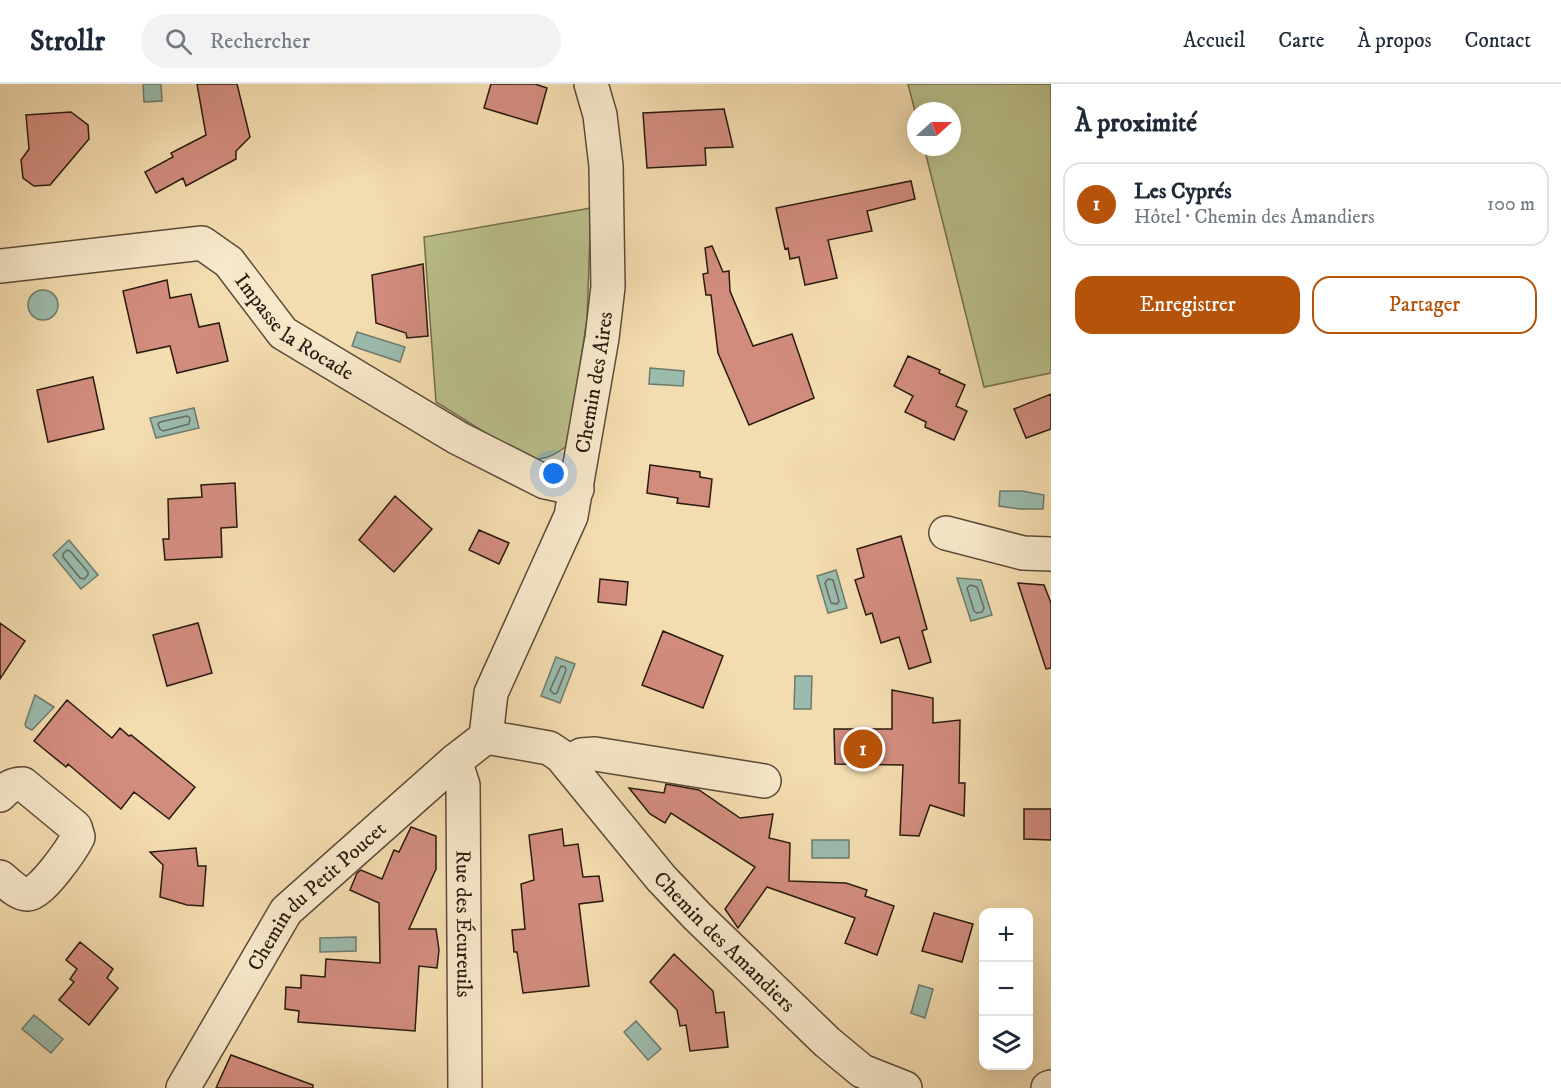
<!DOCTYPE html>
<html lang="fr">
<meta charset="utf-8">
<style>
body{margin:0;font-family:"IM FELL DW Pica",serif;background:#f2f2f3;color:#1f2937}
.controls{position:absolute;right:18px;bottom:18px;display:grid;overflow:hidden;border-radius:12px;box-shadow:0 6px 24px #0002}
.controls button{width:54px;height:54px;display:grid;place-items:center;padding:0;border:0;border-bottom:2px solid #e0e1e3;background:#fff;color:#1f2937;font:30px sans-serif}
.compass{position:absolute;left:907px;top:18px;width:54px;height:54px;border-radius:50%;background:#fff;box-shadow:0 6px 24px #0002;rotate:69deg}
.you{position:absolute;left:554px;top:390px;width:21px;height:21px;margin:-15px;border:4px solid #fff;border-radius:50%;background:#1a73e8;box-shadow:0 0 0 9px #1a73e833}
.badge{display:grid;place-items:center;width:39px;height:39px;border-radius:50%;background:#b45309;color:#fff;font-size:20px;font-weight:700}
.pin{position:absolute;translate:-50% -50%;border:3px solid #fff;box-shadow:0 2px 6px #0006}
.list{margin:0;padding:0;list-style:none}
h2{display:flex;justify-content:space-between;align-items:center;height:78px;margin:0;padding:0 24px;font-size:26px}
h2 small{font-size:20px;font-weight:400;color:#747a83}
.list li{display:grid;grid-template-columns:39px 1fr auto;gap:18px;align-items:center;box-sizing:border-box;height:84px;margin:0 12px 12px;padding:0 12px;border:2px solid #e0e1e3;border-radius:18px}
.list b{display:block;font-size:22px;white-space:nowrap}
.list p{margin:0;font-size:20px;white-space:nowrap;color:#747a83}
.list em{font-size:20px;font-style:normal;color:#747a83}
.actions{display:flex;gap:12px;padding:18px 24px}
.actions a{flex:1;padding:14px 0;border:2px solid #b45309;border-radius:18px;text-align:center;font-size:21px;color:#b45309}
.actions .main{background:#b45309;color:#fff}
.icon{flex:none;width:33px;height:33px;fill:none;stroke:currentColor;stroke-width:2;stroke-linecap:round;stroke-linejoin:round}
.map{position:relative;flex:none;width:1051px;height:1004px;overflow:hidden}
header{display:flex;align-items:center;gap:36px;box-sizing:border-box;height:84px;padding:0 30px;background:#fff;border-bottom:2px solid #e0e1e3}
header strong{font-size:28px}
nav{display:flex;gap:33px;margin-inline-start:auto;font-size:21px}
.search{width:420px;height:54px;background:#f2f2f3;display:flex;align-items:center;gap:15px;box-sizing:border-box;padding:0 21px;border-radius:33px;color:#747a83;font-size:22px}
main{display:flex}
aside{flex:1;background:#fff}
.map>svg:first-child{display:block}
.green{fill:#bac08b;stroke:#726e4e;stroke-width:1.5}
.water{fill:#9bbbad;stroke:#6e7b6e;stroke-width:1.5}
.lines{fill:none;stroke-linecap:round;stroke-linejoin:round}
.shore{stroke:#626b5e;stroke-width:1.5}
.building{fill:#d28c7e;stroke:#2a1b10;stroke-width:1.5}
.minor-casing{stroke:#5c4b38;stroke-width:36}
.minor{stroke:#f7e8cb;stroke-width:33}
.labels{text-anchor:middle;stroke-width:4.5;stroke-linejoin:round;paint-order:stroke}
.street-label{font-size:21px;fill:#2a1b10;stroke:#f7e8cb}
</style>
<header>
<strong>Strollr</strong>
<div class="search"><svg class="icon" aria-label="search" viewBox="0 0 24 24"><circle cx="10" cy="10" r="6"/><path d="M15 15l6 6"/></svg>Rechercher</div>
<nav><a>Accueil</a><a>Carte</a><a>À propos</a><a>Contact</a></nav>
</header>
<main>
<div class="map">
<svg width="1051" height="1004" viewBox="0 0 1051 1004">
<rect width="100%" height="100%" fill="#f3dcaf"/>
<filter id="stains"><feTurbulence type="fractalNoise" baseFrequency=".00333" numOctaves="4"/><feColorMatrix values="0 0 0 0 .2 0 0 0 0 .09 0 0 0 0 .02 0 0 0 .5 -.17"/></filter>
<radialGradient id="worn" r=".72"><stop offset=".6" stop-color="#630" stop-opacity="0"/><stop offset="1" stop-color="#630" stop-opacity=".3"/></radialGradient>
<path class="green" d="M908,0H1051V289L984,303L924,63H952V27H916V31Z
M591,124L587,235L568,361C554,372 545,376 528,375L436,318L424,153Z"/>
<path class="water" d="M143,0H161L162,17L144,18Z
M28 221a15 15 0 1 1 30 0a15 15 0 1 1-30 0Z
M357,248L405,263L400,278L352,262Z
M650,284L684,287L683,302L649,300Z
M194,324L199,344L156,354L150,334Z
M1000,407H1022L1044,411L1043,425H1020L999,422Z
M69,456L98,491L81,505L53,471Z
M836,486L847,524L828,529L817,492Z
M957,494L981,496L992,531L971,537Z
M556,573L575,580L560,619L541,612Z
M795,592H812L811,625H794Z
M35,611L54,623L32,646L26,643L25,640Z
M812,756H849V774H812Z
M356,853V867L320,868V854Z
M919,901L933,905L925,934L911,929Z
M34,931L63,955L51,969L22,945Z
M636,937L661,965L648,976L624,948Z"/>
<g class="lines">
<path class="shore" d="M187,332L190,334L189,340L163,347L160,345L158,340L160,338Z
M67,466L70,467L88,488V491L84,495L80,494L63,473V470Z
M828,495L833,496L839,517L837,520L831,519L825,499Z
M970,501L977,503L984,524L982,528L977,529L974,527L967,504Z
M561,582L565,583L566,586L557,609L554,610L550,606Z"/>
</g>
<path class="building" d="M197,0H237L250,53L236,67V75L186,102L183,94L156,109L145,88L173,73L171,69L206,51Z
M491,0H535L547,4L537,40L484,24Z
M724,25L733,63L705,64L706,81L647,84L643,29Z
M71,28L88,41L89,55L50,101L34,102L23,94L21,76L29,65L26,31Z
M911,97L915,115L867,127L872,147L828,156L837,194L805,201L799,173L790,175L788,164L785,165L776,124Z
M712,162L723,188L729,187L730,207L753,262L792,250L814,314L749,341L718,269L711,211H706L703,190L708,189L705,164Z
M423,180L428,252L407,254L406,249L376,239L372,191Z
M167,196L170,214L191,210L199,243L219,239L228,277L177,289L170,262L137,269L123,207Z
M908,272L940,286L939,289L965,301L956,322L967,327L954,356L925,343L926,338L905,328L913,312L894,302Z
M93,293L104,345L48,358L37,306Z
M1051,310V345L1026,354L1014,325Z
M650,381L700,388V393L712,395L709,423L677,419L678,414L647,409Z
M235,399L237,443L221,444L222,473L165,476L163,455H169L168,415L202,413L201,401Z
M395,412L432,445L394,488L359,456Z
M479,446L509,459L499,480L469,466Z
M901,452L927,545L922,547L931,578L909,585L899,553L881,559L872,529L866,531L855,496L864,493L857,465Z
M600,495L628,498L626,521L598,518Z
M1018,499L1044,501L1051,519V584L1046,585Z
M0,539L25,557L0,595Z
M198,539L212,589L167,602L153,551Z
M663,547L723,572L703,624L642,601Z
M892,606L933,614V639L960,636L959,699H965L964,732L930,721L919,752L900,751L903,681L835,680L834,645H892Z
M67,616L112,654L120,644L129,652L131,651L195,703L169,735L134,708L121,725L68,680L66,683L34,657Z
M666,700L699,706L740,734L773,730L769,754L790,759L789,797L846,799L867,806L865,812L894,822L877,871L845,859L855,834L767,803L738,844L725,825L755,783L671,729L665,739L650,730L629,704L664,709Z
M1024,725H1051V756L1024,755Z
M411,743L436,752V785L409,845H436L439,866L437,884L419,882L415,947L298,938L299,927L285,925L286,903L301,904V891L325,893L326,875L380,879L379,819L350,806L357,789L361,786L382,795L394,766L399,768Z
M562,745L564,762L578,760L583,793L599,792L603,817L579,820L589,902L523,909L517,868H514L512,846L525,845L521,800L534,796L529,751Z
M196,764L198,782H206L203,822L187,821L160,813L163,781L150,768Z
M934,829L973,840L962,878L922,867Z
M80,858L113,885L107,894L118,904L89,941L59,916L74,898L70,895L77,885L66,876Z
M674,870L713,907L716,929L724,928L728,963L690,967L686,941L680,942L677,926L650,898Z
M231,971L313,1001V1004H216Z"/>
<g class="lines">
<g class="minor-casing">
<g id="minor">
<path id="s1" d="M0,182L202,159L229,178L283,249L458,354L545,398L577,405"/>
<path d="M946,449L1023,469L1051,470"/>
<path id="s2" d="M486,653L491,609L571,432L602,254L608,203L606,82L600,31L591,0"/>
<path id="s3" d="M486,653L549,664L561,672L661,794L697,832L827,958L862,987L905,1004"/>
<path id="s4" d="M455,677L463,701L465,1004"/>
<path d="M568,680L581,671L595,670L764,697"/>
<path d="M0,711C7,703 13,700 23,700L75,743L78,753C72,765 41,810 28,810C18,811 7,798 0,793"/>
<path id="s5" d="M183,1004L286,827L455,677L486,653"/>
<path d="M1048,1004L1051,1003"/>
</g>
</g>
<use href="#minor" class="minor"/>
</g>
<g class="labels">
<g class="street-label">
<text dy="7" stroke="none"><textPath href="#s1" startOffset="330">Impasse la Rocade</textPath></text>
<text dy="7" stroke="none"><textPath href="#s2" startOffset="374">Chemin des Aires</textPath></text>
<text dy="7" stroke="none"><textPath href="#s5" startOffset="236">Chemin du Petit Poucet</textPath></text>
<text dy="7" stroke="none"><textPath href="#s4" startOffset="164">Rue des Écureuils</textPath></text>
<text dy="7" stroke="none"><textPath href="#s3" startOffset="326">Chemin des Amandiers</textPath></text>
</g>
</g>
<rect width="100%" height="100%" filter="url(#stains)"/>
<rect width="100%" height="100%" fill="url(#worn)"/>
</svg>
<div class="controls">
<button>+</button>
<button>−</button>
<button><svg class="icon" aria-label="layers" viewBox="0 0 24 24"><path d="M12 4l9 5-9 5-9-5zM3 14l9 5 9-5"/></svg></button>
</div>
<svg class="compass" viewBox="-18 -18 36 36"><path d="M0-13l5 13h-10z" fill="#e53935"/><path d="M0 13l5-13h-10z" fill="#747a83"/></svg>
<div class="you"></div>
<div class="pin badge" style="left:863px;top:665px">1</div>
</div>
<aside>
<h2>À proximité<small></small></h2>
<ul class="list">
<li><span class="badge">1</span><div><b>Les Cyprés</b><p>Hôtel · Chemin des Amandiers</p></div><em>100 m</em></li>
</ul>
<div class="actions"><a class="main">Enregistrer</a><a>Partager</a></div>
</aside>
</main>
